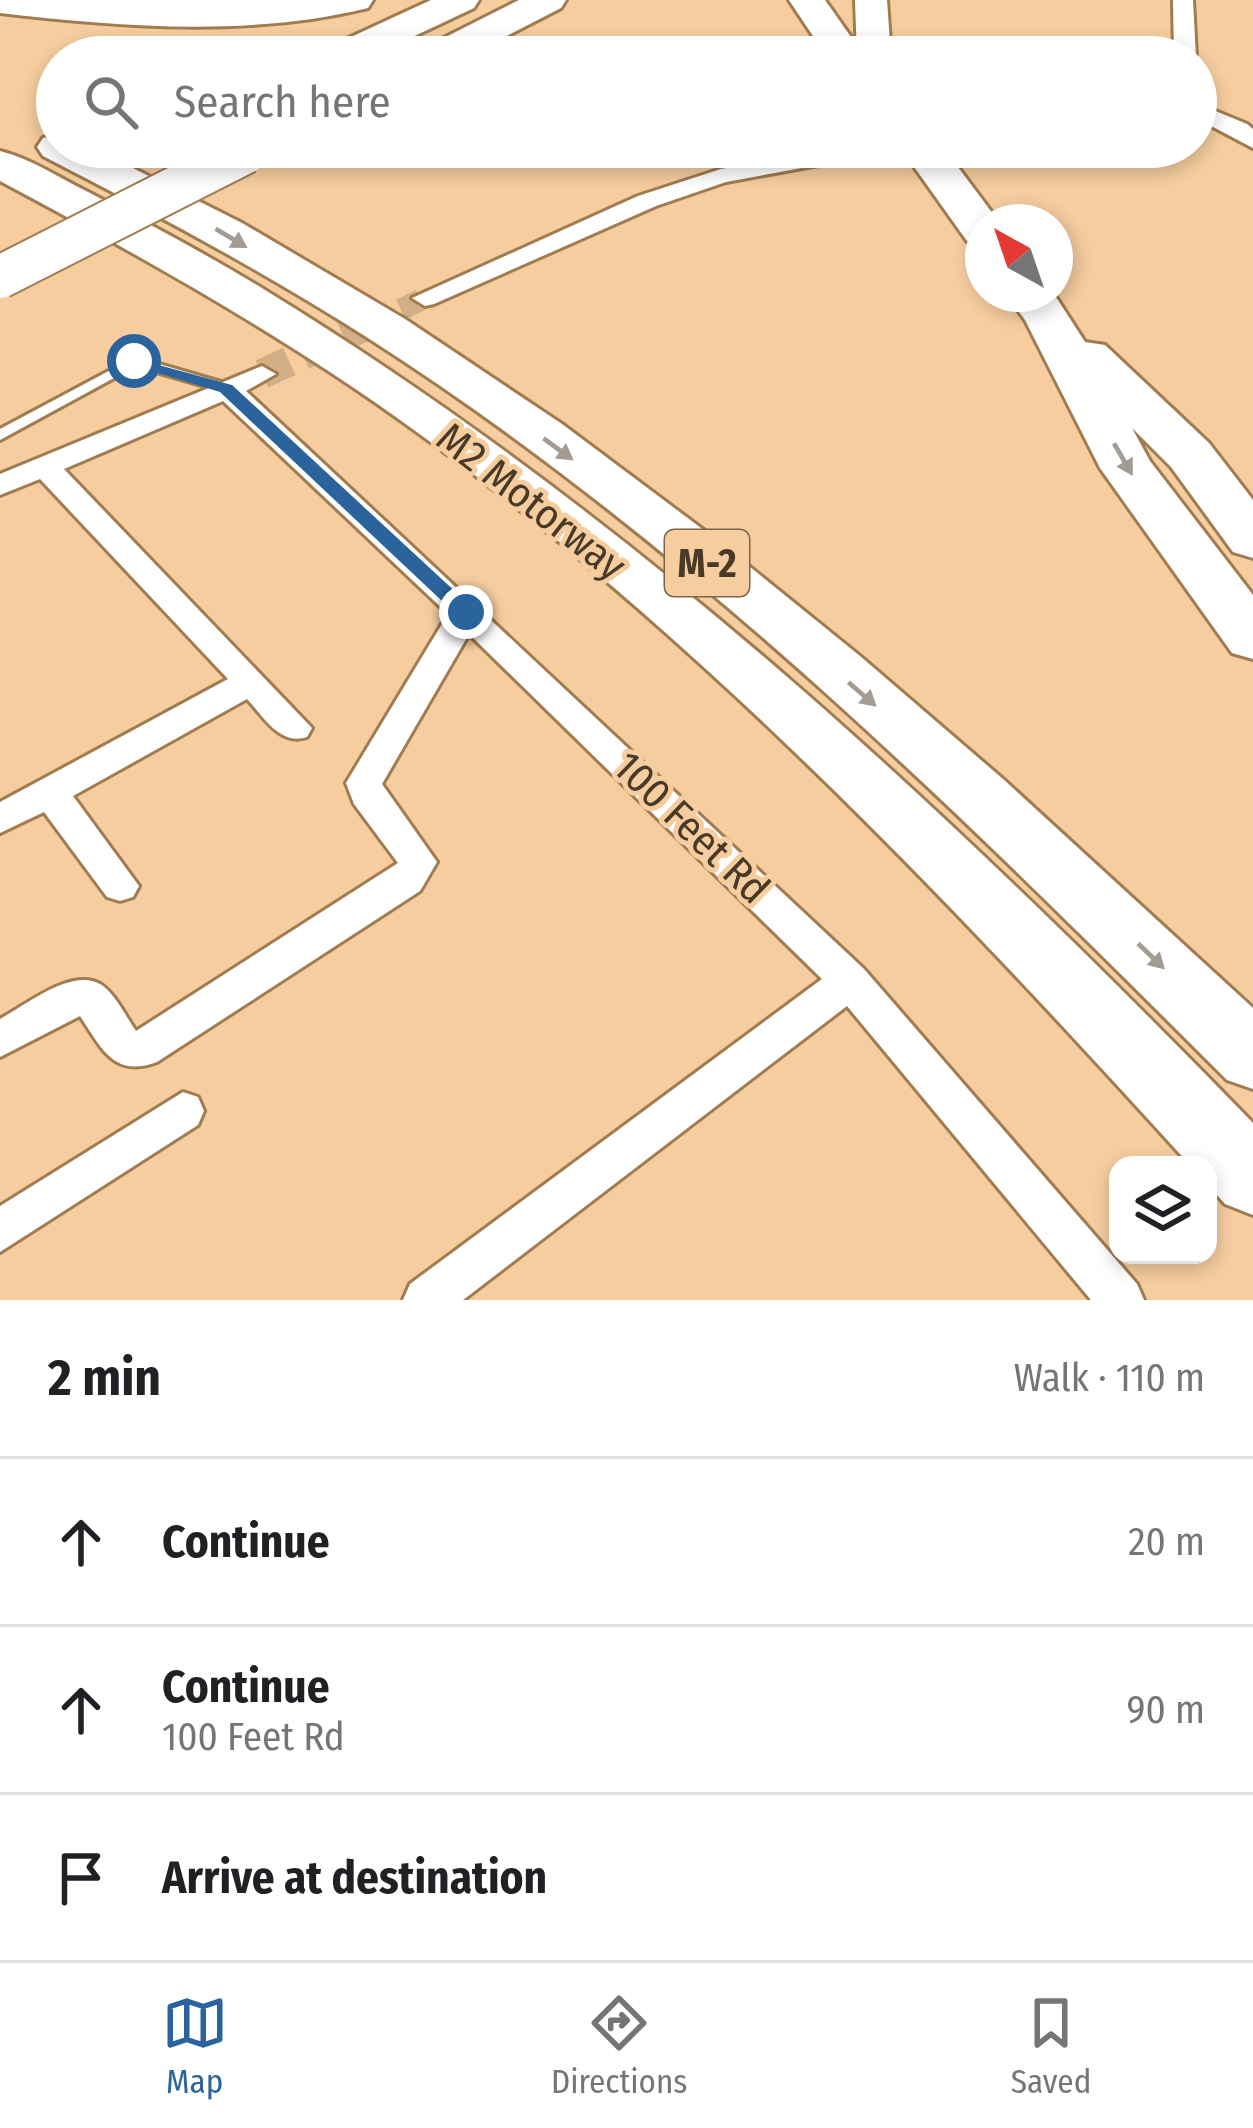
<!DOCTYPE html>
<meta charset="utf-8">
<style>
body{margin:0;font-family:"Fira Sans Condensed",sans-serif;background:#f6f6f6;color:#202124}
.controls{position:absolute;right:36px;bottom:36px;display:grid;overflow:hidden;border-radius:24px;box-shadow:0 6px 18px #0003}
.controls button{width:108px;height:108px;display:grid;place-items:center;padding:0;border:0;border-bottom:3px solid #e0e0e0;background:#fff;color:#202124;font:60px sans-serif}
.compass{position:absolute;left:965px;top:204px;width:108px;height:108px;border-radius:50%;background:#fff;box-shadow:0 6px 18px #0003;rotate:320deg}
.stop{position:absolute;width:36px;height:36px;margin:-27px;border:9px solid #2b649c;border-radius:50%;background:#fff}
.stop.end{background:#2b649c;border-color:#fff;box-shadow:0 3px 12px #0008}
.list{margin:0;padding:0;list-style:none}
h2{display:flex;justify-content:space-between;align-items:center;height:156px;margin:0;padding:0 48px;font-size:51px}
h2 small{font-size:39px;font-weight:400;color:#757577}
.list li{display:grid;grid-template-columns:78px 1fr auto;gap:36px;align-items:center;box-sizing:border-box;height:168px;padding:0 48px;border-top:3px solid #e0e0e0}
.list b{display:block;font-size:45px;white-space:nowrap}
.list p{margin:0;font-size:39px;white-space:nowrap;color:#757577}
.list em{font-size:39px;font-style:normal;color:#757577}
.icon{flex:none;width:66px;height:66px;fill:none;stroke:currentColor;stroke-width:2;stroke-linecap:round;stroke-linejoin:round}
.map{position:relative;flex:none;width:1253px;height:1300px;overflow:hidden}
.search{position:absolute;background:#fff;box-shadow:0 6px 18px #0003;left:36px;right:36px;top:36px;height:132px;display:flex;align-items:center;gap:30px;box-sizing:border-box;padding:0 42px;border-radius:66px;color:#757577;font-size:45px}
.sheet{height:660px;background:#fff}
nav{display:flex;justify-content:space-around;align-items:center;box-sizing:border-box;height:168px;border-top:3px solid #e0e0e0;background:#fff;font-size:33px;color:#757577}
nav a{display:grid;justify-items:center;gap:6px}
nav .on{color:#2b649c}
.map>svg:first-child{display:block}
.lines{fill:none;stroke-linecap:round;stroke-linejoin:round}
.street-tunnel-far1{stroke:#d3af87;stroke-width:22;stroke-dasharray:22 12;stroke-linecap:butt}
.street-tunnel{stroke:#d3af87;stroke-width:30;stroke-dasharray:30 15;stroke-linecap:butt}
.lane-casing{stroke:#a17c50;stroke-width:6}
.street-casing{stroke:#a17c50;stroke-width:6}
.primary-casing{stroke:#a17c50;stroke-width:6}
.highway-casing{stroke:#a17c50;stroke-width:6}
.lane{fill:#fff;fill-rule:evenodd}
.street{fill:#fff;fill-rule:evenodd}
.primary{fill:#fff;fill-rule:evenodd}
.highway{fill:#fff;fill-rule:evenodd}
.highway-bridge-casing{stroke:#a17c50;stroke-width:46;stroke-linecap:butt}
.highway-bridge{stroke:#fff;stroke-width:42}
.oneway{fill:#a49c93}
.route{fill:#2b649c}
.labels{text-anchor:middle;stroke-width:10;stroke-linejoin:round;paint-order:stroke}
.shield{fill:#f5cd9f;stroke:#7d654b;stroke-width:3}
.shield-label{font-size:39px;font-weight:bold;fill:#493927}
.street-label{font-size:42px;fill:#493927;stroke:#f5cd9f}
</style>
<div class="map">
<svg width="1253" height="1300" viewBox="0 0 1253 1300">
<rect width="100%" height="100%" fill="#f5cd9f"/>
<g class="lines">
<path class="street-tunnel-far1" d="M370,324L425,298"/>
<path class="street-tunnel" d="M262,374L376,321"/>
<g class="lane-casing">
<path id="lane" d="M135,357L231,385L233,388L226,392L136,366L0,440V429Z"/>
</g>
<g class="street-casing">
<path id="street" d="M1173,0H1193L1196,57H1174Z
M1196,103L1247,124L1253,129V148L1196,118Z
M840,147H890L878,154L726,182L656,206L434,304L425,306L412,298L638,196L721,169Z
M262,366L276,374L246,391L864,969L1137,1284L1144,1300H1091L847,1006L463,1300H403L410,1284L822,979L469,634L382,784L437,862L420,891L157,1062C114,1078 102,1049 80,1016L0,1057V1019C26,1005 71,968 100,984C115,993 126,1017 136,1031L398,863L354,804L346,783L448,614L223,401L64,469L312,728L307,737C280,746 264,717 247,699L73,796L139,886L133,897L120,901L107,897L44,812L0,833V802L228,679L40,479L0,495V474Z
M183,1092L198,1097L204,1111L198,1125L0,1252V1206Z"/>
</g>
<g class="primary-casing">
<path id="primary" d="M855,0H887L891,57H857Z"/>
</g>
<g class="highway-casing">
<path id="highway" d="M0,0H373L368,8C250,37 119,27 0,13Z
M431,0H479L474,8L370,57H320L325,49Z
M519,0H566L561,8L466,57H417L422,49Z
M789,0H825L865,57H827Z
M57,135V147H91L242,223L405,319L562,424L713,537L860,656L1003,779L1253,1008V1089L1227,1080C960,813 687,542 368,338C263,271 154,213 43,156L37,147L43,138Z
M900,147H943L999,222H983V245L967,241Z
M0,151C32,159 61,179 90,193C149,224 208,255 265,290C636,517 951,812 1253,1123V1215L1225,1204L1208,1185V1165H1190C934,883 649,582 330,372C223,302 113,241 0,181Z
M1006,294H1054L1085,342L1105,345L1209,443L1253,500V558L1233,552L1171,467L1132,428L1150,461L1253,595V659L1232,653L1100,468L1025,320Z"/>
</g>
<use href="#lane" class="lane"/>
<use href="#street" class="street"/>
<use href="#primary" class="primary"/>
<use href="#highway" class="highway"/>
<g class="highway-bridge-casing">
<path id="highway-bridge" d="M0,277L246,152"/>
</g>
<use href="#highway-bridge" class="highway-bridge"/>
</g>
<defs><path id="oneway-solid" d="M-6-.8H1V-3.2L6.5 0L1 3.2V.8H-6Z" transform="scale(3)"/></defs>
<g class="oneway">
<use href="#oneway-solid" transform="translate(231 238) rotate(31)"/>
<use href="#oneway-solid" transform="translate(558 449) rotate(36)"/>
<use href="#oneway-solid" transform="translate(1123 459) rotate(60)"/>
<use href="#oneway-solid" transform="translate(862 694) rotate(41)"/>
<use href="#oneway-solid" transform="translate(1151 956) rotate(44)"/>
</g>
<path class="route" d="M129,357L232,385L473,608V617H459L220,392L129,364Z"/>
<g class="labels">
<rect class="shield" x="665" y="530" width="84" height="66" rx="9"/>
<g class="shield-label">
<text x="707" y="577">M-2</text>
</g>
<g class="street-label">
<text transform="translate(532 501) rotate(38)" y="15">M2 Motorway</text>
<text transform="translate(692 827) rotate(44)" y="15">100 Feet Rd</text>
</g>
</g>
</svg>
<div class="controls">
<button><svg class="icon" aria-label="layers" viewBox="0 0 24 24"><path d="M12 4l9 5-9 5-9-5zM3 14l9 5 9-5"/></svg></button>
</div>
<svg class="compass" viewBox="-18 -18 36 36"><path d="M0-13l5 13h-10z" fill="#e53935"/><path d="M0 13l5-13h-10z" fill="#757577"/></svg>
<div class="stop" style="left:134px;top:361px"></div>
<div class="stop end" style="left:466px;top:612px"></div>
<div class="search"><svg class="icon" aria-label="search" viewBox="0 0 24 24"><circle cx="10" cy="10" r="6"/><path d="M15 15l6 6"/></svg>Search here</div>
</div>
<section class="sheet">
<h2>2 min<small>Walk · 110 m</small></h2>
<ul class="list">
<li><svg class="icon" aria-label="ahead" viewBox="0 0 24 24"><path d="M12 20V5M6 11l6-6 6 6"/></svg><div><b>Continue</b></div><em>20 m</em></li>
<li><svg class="icon" aria-label="ahead" viewBox="0 0 24 24"><path d="M12 20V5M6 11l6-6 6 6"/></svg><div><b>Continue</b><p>100 Feet Rd</p></div><em>90 m</em></li>
<li><svg class="icon" aria-label="arrive" viewBox="0 0 24 24"><path d="M6 21V4h12l-3 4 3 4H6"/></svg><div><b>Arrive at destination</b></div></li>
</ul>
</section>
<nav>
<a class="on"><svg class="icon" aria-label="map" viewBox="0 0 24 24"><path d="M3 6l6-2 6 2 6-2v14l-6 2-6-2-6 2zM9 4v14M15 6v14"/></svg>Map</a>
<a><svg class="icon" aria-label="directions" viewBox="0 0 24 24"><path d="M12 3l9 9-9 9-9-9zM9 14v-3h6M13 9l2 2-2 2"/></svg>Directions</a>
<a><svg class="icon" aria-label="saved" viewBox="0 0 24 24"><path d="M7 4h10v16l-5-4-5 4z"/></svg>Saved</a>
</nav>
